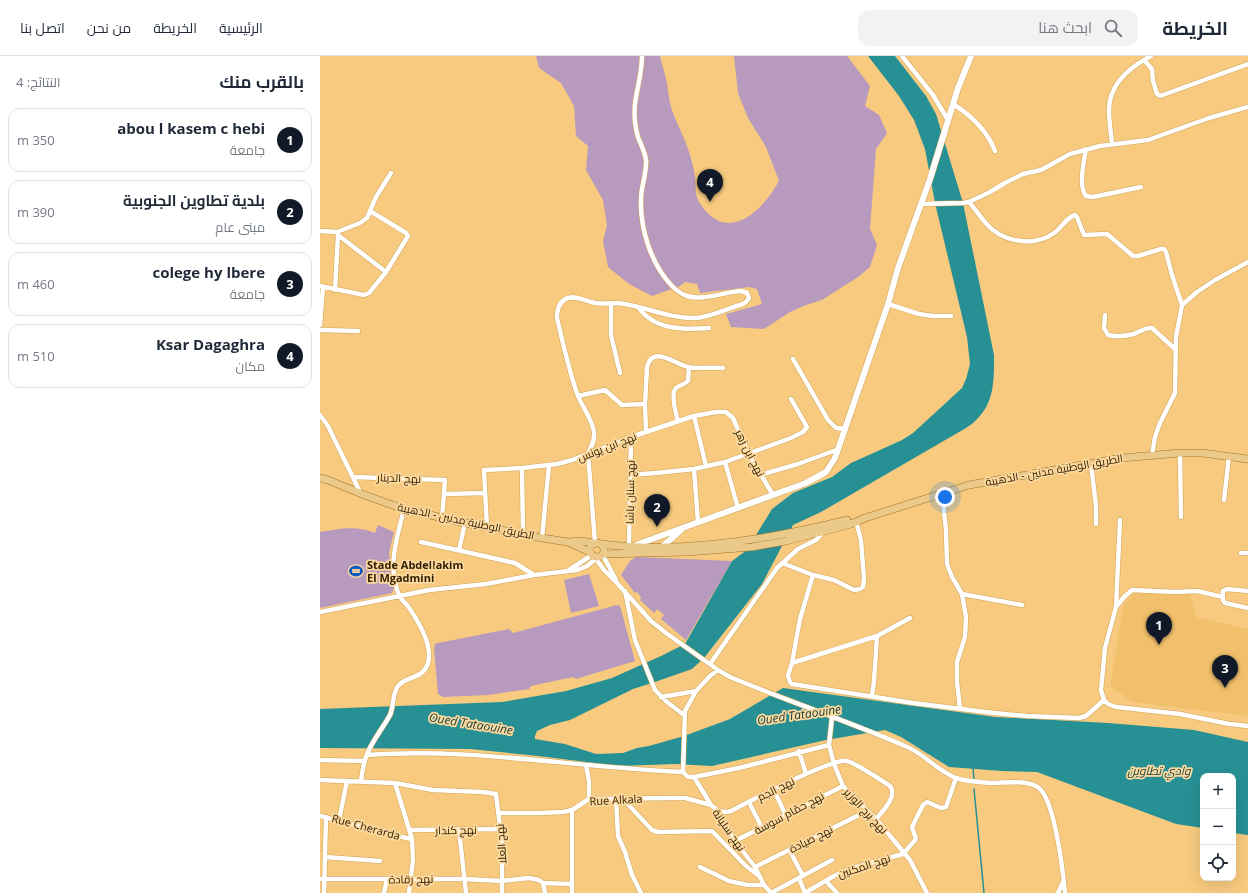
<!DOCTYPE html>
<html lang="ar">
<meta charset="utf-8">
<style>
body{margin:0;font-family:"Open Sans",Cairo,sans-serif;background:#f2f2f3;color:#1f2937;direction:rtl}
.controls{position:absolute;right:12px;bottom:12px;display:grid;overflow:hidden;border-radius:8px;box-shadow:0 4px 16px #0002}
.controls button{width:36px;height:36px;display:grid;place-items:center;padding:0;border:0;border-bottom:1px solid #e0e1e3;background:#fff;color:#1f2937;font:20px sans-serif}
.you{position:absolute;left:625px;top:441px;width:14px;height:14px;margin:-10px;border:3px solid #fff;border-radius:50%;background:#1a73e8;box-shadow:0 0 0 6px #1a73e833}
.badge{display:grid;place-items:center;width:26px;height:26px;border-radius:50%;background:#111827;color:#fff;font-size:13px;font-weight:700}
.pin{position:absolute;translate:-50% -33px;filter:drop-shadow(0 1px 2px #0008)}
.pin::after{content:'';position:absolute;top:21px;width:14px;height:12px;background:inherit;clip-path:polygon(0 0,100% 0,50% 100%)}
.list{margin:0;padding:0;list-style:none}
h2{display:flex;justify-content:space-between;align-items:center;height:52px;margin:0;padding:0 16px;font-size:17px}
h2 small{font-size:13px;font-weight:400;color:#747a83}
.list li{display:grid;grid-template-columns:26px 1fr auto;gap:12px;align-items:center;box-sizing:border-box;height:64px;margin:0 8px 8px;padding:0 8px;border:1px solid #e0e1e3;border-radius:12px}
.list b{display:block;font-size:15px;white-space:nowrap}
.list p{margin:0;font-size:13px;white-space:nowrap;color:#747a83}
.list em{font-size:13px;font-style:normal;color:#747a83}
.icon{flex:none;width:22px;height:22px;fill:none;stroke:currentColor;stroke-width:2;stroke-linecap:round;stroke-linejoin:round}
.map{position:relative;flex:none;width:928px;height:837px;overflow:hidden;direction:ltr}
header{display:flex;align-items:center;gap:24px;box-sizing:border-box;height:56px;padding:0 20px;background:#fff;border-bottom:1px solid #e0e1e3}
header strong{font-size:19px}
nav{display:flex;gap:22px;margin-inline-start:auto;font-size:14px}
.search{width:280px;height:36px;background:#f2f2f3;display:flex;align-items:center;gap:10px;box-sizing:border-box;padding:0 14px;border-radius:12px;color:#747a83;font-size:15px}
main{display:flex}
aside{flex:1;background:#fff}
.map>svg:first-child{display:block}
.built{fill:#f1c06c}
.green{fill:#b79abe}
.water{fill:#279095}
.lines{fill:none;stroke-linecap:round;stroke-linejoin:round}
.stream{stroke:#279095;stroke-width:1.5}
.minor-casing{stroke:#cea358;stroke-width:5.5}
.tertiary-casing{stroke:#cea358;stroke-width:7}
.primary-casing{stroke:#9f7528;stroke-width:8}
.minor{stroke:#fff;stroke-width:4.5}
.tertiary{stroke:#fff;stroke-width:6}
.primary{stroke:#eac98b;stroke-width:7}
.labels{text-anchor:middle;stroke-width:3.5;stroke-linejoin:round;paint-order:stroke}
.street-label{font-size:11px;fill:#2e1d00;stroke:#fdd99e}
.poi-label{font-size:11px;font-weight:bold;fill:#2e1d00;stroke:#fdd99e;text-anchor:start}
.water-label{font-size:12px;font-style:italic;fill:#113f41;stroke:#fdd99e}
</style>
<header>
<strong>الخريطة</strong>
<div class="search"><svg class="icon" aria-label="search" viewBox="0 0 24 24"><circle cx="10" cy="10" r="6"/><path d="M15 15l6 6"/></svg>ابحث هنا</div>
<nav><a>الرئيسية</a><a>الخريطة</a><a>من نحن</a><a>اتصل بنا</a></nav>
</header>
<main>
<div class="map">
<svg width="928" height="837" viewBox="0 0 928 837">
<rect width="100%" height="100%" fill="#f7ca7f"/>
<path class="built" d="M814,537L870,538L876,561L928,573V660L812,646L790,630L803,550Z"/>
<path class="green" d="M216,0H340C342,9 345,18 347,27C348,35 349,43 351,51C356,67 365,82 370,99C372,106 374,113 375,120C376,130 374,140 381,149C409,189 443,154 459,125L446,91L428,62L418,37L414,0H527L550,30L545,50L559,59L567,77L556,93L550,173L557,189L550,211L538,221L502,244L486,249L470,256L444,273L411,271L406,258L442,248L437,233L429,231L380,237L377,228L365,226L360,230L332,240L309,228L288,211L283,185L287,169L283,144L266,114L268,90L256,80L254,50L241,27L219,12Z
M58,469L74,476L69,497L74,532L72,537L0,552V476C19,473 36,469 55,477Z
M316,501L412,505L366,584L341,563L344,559L337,553L334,557L320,544L321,541L317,536L315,537L301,519L310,505Z
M269,518L279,550L251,557L244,524Z
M297,549L300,550L315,605L256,623L253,621L211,630L209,633L168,639L123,641L118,638L114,592L115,588L118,587L189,573L193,577Z"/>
<path class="water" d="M548,0H575L606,40L616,58L643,147L674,299C674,321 675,345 658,362C655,366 650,369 646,372L501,456L473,469L442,528L384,602L372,613L332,627L313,633L250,664L230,669L217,675L215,680V683L245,688L276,698L303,697L317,692L329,690L364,680L410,663L463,632L675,661L788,667L874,674L928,686V779L913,777V720H883V772L856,768L717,716L682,715L629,711L581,681L565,674L506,684L392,710L355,708L299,710L218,700L150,693L0,692V653L182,646L246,635L292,622L341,600L365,588L412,505L427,494L452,453L473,437L512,421L531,407L582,384L593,377L642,332L646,323L650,308L647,281L615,147L605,93L594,64L579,40Z"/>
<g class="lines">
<path class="stream" d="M653,711L654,724
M654,733L664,837"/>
<g class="minor-casing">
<path id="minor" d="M582,0L613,39L628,64
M824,4L832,13L833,25L837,38L840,40L928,8
M633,48C652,60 667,74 675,95
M792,88C791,77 789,65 789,54C789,28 810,11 831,0
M766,93C764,105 758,130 766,140L773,141L821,131
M649,146C657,155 664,167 673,174C690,187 716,190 734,177C741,172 746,162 755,159L757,161L764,179L787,178L813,200H818L841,193H844L846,196L852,219L862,249
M601,148L643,147L649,146L670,136L685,127L703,118L721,114L750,98L780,90L828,84L889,62L928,51
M0,175L17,176L18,179L66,216
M17,176L40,167L47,162L56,141L71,117
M0,230L44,239L49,237L66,216L88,180L86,177L50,155
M15,234L18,179
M291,247V279L300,317
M568,248L599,258L613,260H631
M319,252C334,274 365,274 389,272
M785,259L784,272L788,279C796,281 806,280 814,278C820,276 825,271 832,272L856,294
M0,269L3,231
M0,274L38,275
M473,303L508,364L516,372L526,373
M258,340L285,334L302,349L325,348
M0,359L8,370L41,438
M374,360L386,410
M358,365C356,358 350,338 356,332C360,329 364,329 368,325L369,311
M326,376L325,348L327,311C333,288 356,309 368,311C379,313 392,311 403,312
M860,397L861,461
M832,399L835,381L840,367L855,337L856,281L862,249L877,236L895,224L928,206
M405,406L418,452
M771,408L776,450V468
M202,412L203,478
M374,413L378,466
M310,419L336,417L374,413L405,406L471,382L483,376L487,371L471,343
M440,419L478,408L519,393
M33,421L125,424L122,462
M622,437L626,474L627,508L632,521L642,538L646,561L645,581L637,606V625L640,653
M125,438L165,437
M904,444L909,400
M800,464L796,551L785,592L781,634L784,644L788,648L796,651L860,658L909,668L928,670
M167,472L164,414L202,412L237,408L252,404L311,381L374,360L396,356H406L413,362L428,397L453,439
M222,482L229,409
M101,486L195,507L214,519
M275,487L268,397C272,390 275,384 274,376C272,363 263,352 258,340C249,316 243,287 237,262C237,254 239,245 248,242C258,239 266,246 275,247C283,248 290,247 297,247C323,249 348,263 376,262C391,261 408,252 423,248L426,246L429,242L427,237L421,235C404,236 383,245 367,240C361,238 356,234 352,230C331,208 320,173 321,143C321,130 327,117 326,104C325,96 321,89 318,81C315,71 314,58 315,48C317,32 322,17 322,0
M309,491L311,381
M139,494L145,467
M921,497H928
M282,499L286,505L296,524
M274,500L284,514L296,526L331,565L346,577L398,614L410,621C468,645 527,665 585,690C604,697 617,715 636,722C648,726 660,726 672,727C686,727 708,723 719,732C735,745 743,816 745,837
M462,507L493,519L514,524L534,534L540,533L543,531L544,523L541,484L536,465
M249,514L272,499
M493,519L480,563L472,607L468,619L470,626L472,628L593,647L674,657L707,660L759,662L766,660L784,644
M305,535L315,584L335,634L347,646L364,659
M928,535L907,533L903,535C902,540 902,544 905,547L928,552
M642,538L702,549
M796,551L804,541L812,534L856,536L877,535L903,541
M0,556L109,534L166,528L214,519L257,514L267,510L278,501
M472,607L557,580
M390,608L457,512L478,493L496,484L504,475
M552,640L554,625L557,580L590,562
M341,641L376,635
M512,661L509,689L514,708L523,730L556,763L590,804L607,837
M479,695L486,718
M47,699C152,691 257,712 363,716
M0,704L44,705
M266,709L269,725V743
M363,716L368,721H374L391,749L398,755L415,785L435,811L444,829L451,837L512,804
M363,716L365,655L376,635L390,620L398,614
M374,721L419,712L509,689
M0,724L75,727L113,734L163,736L176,738L182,788V837
M41,725C42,718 43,710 45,704C49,688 62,674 70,659C74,650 72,638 78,630C86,619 103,624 108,607C113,589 97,563 87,549C84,546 81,543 79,539C67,510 77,482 84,453
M75,727L92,783L93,804L89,837
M454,734L465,758
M302,742L332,774L338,776L392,775L426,810L439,820
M296,743L298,780L305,796L312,819L321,837
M429,746L442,772
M398,755L406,756L411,755C428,746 512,702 527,705C535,707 561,724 570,730C578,740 563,755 556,763
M178,757H220L243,756L252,754L269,743L352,742H365L391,749
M0,760L77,780L92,783
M19,764L27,725
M90,774L181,773
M139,774L146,837
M415,785L523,730
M470,795L483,820
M583,798L596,783L592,771L603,749L607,746L621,752L626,751L636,722
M5,801L60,805
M380,811L409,825L428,829H444
M435,811L547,755
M479,822L485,837
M0,823H144L182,825L209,822L219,824L223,827L252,828
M506,825L517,837
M223,827L225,837
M4,837L6,761
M64,837L67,823
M252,837V754
M485,837L514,820L529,813L583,798
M738,837L743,826"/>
</g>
<g class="tertiary-casing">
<path id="tertiary" d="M313,490L486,427L506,416L515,402L568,248L578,212L610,123L638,32L651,0
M342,491L361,474"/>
</g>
<g class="primary-casing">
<path id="primary" d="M0,422L8,424L47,440L84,453L145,467L222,482L248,486L261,485L274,487
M248,486L270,496
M270 494a7 7 0 1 1 14 0a7 7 0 1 1-14 0Z
M282,488C360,498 451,483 527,464
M283,498L367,496L432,491L466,485L531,468L545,462L649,429L802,402L860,397H882L928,403"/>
</g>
<use href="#minor" class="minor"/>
<use href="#tertiary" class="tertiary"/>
<use href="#primary" class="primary"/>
</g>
<defs>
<g id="stadium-bare" transform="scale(1.08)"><path d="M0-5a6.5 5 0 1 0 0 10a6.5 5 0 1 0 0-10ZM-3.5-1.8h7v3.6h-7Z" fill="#135ac5" stroke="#fdd99e" stroke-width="2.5" paint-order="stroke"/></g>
</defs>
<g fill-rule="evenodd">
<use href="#stadium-bare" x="36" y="515"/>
</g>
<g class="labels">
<g class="street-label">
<text transform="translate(287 391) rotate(-21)" y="4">نهج ابن يونس</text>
<text transform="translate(430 397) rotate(63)" y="4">نهج ابن زهر</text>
<text transform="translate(734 414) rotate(-10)" y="4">الطريق الوطنية مدنين - الذهيبة</text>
<text transform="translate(79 422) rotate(2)" y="4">نهج الدينار</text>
<text transform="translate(310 436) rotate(-89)" y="4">نهج سنان باشا</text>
<text transform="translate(146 465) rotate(12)" y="4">الطريق الوطنية مدنين - الذهيبة</text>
<text transform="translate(456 733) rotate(-26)" y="4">نهج الجم</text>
<text transform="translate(296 744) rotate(-3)" y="4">Rue Alkala</text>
<text transform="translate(546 755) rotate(47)" y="4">نهج برج الوزير</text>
<text transform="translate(469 757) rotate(-28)" y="4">نهج حمّام سوسة</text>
<text transform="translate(46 771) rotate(15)" y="4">Rue Cherarda</text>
<text transform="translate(136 774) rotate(-1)" y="4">نهج كندار</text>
<text transform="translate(409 774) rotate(55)" y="4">نهج سليانة</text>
<text transform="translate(491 783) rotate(-27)" y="4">نهج صيادة</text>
<text transform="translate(181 788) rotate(-94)" y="4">نهج العلا</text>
<text transform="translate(544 810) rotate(-18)" y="4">نهج المكنين</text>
<text transform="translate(91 823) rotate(-1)" y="4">نهج رقادة</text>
</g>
<g class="poi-label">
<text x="47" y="513">Stade Abdelاakim<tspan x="47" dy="13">El Mgadmini</tspan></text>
</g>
<g class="water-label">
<text transform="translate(479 659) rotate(-8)" y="4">Oued Tataouine</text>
<text transform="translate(151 668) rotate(9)" y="4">Oued Tataouine</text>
<text x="839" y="719">وادي تطاوين</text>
</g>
</g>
</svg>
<div class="controls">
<button>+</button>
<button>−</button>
<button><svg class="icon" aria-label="locate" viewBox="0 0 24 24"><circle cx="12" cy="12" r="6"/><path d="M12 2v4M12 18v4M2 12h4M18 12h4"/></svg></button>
</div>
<div class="you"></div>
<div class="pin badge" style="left:839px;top:589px">1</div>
<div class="pin badge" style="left:337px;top:471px">2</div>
<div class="pin badge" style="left:905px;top:632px">3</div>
<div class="pin badge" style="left:390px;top:146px">4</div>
</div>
<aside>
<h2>بالقرب منك<small>النتائج: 4</small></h2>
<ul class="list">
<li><span class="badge">1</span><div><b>abou l kasem c hebi</b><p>جامعة</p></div><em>350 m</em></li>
<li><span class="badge">2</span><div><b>بلدية تطاوين الجنوبية</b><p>مبنى عام</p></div><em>390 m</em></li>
<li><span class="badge">3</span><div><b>colege hy lbere</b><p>جامعة</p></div><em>460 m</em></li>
<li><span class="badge">4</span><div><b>Ksar Dagaghra</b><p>مكان</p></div><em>510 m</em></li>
</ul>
</aside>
</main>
